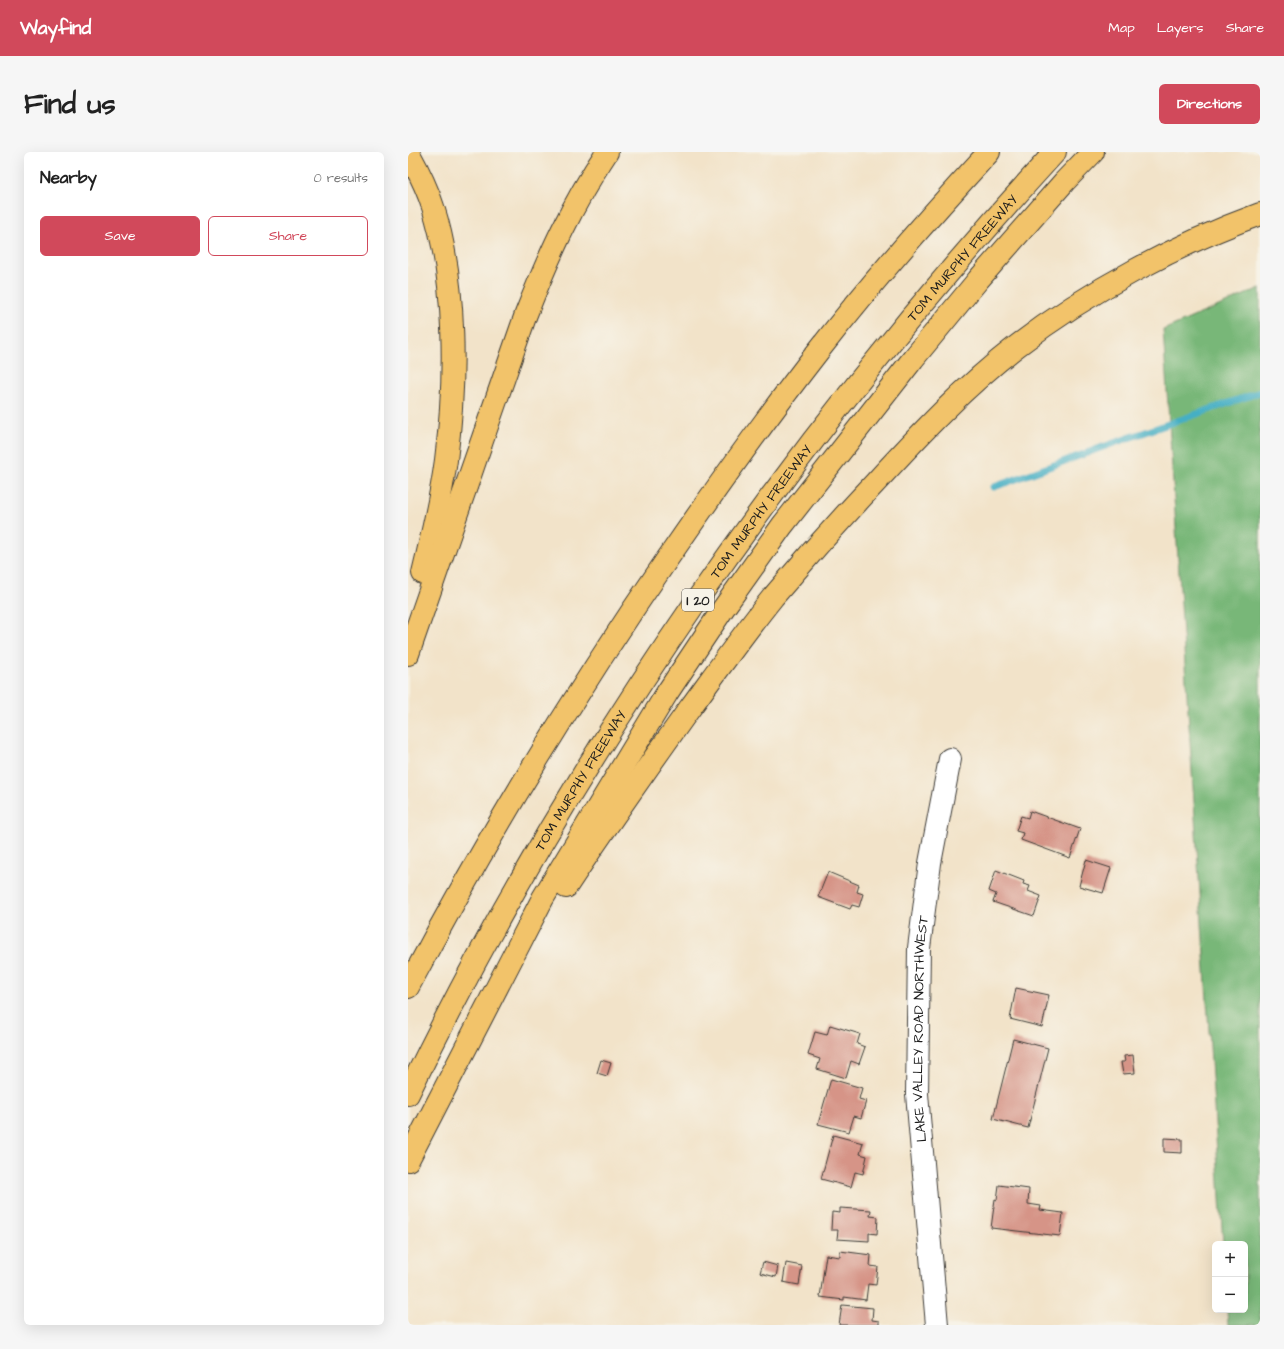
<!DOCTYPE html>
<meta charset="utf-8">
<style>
body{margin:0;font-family:"Architects Daughter",sans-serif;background:#f6f6f6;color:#222}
.controls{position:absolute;right:12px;bottom:12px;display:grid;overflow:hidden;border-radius:6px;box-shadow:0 4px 16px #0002}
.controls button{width:36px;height:36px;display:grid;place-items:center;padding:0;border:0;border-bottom:1px solid #e0e0e0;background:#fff;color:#222;font:20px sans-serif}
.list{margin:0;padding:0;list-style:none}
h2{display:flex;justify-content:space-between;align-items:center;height:52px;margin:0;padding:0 16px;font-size:17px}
h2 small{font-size:13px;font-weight:400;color:#767676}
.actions{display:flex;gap:8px;padding:12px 16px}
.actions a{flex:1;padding:9px 0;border:1px solid #d1495b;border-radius:6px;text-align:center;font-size:14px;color:#d1495b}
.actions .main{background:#d1495b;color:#fff}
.map{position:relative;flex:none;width:852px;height:1173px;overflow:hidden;border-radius:6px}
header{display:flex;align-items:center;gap:24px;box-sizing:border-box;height:56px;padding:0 20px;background:#d1495b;color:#fff}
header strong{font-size:19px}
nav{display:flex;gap:22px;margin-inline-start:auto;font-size:14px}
.intro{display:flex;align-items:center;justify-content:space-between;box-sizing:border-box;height:96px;padding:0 24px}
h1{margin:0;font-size:28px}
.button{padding:10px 18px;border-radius:6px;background:#d1495b;color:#fff;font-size:14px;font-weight:700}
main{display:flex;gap:24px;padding:0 24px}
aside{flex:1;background:#fff;border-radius:6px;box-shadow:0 4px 16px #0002}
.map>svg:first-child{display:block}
.forest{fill:#78b778;stroke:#4a6a4a}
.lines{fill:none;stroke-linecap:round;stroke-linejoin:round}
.stream{stroke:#45afc4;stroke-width:7}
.building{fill:#d69487}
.minor-casing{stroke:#3c3a36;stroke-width:24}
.motorway-casing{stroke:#3c3a36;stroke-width:24}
.minor{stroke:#fff;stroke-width:22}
.motorway{stroke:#f2c36a;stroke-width:22}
.labels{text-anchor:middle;stroke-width:4;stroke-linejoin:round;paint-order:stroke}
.shield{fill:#f7f3e8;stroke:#5e5c59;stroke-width:1}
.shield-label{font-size:13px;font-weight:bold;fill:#1c1c1c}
.street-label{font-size:14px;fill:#1c1c1c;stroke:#f7f3e8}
</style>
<header>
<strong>Wayfind</strong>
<nav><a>Map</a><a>Layers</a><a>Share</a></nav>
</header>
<div class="intro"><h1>Find us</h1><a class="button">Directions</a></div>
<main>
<aside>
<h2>Nearby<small>0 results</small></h2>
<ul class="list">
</ul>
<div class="actions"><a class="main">Save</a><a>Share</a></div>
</aside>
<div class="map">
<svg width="852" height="1173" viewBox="0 0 852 1173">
<rect width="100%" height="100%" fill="#f7f3e8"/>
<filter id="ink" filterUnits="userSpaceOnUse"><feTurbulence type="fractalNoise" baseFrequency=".025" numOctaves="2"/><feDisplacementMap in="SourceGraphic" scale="8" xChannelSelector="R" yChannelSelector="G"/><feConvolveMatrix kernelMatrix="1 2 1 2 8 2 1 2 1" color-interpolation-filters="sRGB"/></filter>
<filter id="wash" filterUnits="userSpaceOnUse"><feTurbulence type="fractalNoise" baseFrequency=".012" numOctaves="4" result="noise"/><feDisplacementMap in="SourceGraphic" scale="16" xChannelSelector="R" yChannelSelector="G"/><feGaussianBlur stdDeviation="0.9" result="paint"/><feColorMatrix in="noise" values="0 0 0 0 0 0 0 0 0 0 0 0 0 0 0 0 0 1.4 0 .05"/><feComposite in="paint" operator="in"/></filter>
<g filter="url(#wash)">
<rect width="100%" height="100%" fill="#f2e3c9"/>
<path class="forest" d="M852,136V1173H820L819,1158H837V1092H815L755,178Z"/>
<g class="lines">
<path class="stream" d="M586,335L706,291L852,240"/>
</g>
<g id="blocks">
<path class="building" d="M622,659L672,677L662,706L613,688L615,681L608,679L613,664L620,666Z
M678,708L703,716L695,741L671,734Z
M588,718L616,729L615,732L622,734L620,739L633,744L626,764L585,750L588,742L581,739Z
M420,720L451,733L449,740L455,742L451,755L444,753L442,757L410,745Z
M608,836L641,843L634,875L602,867Z
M422,873L452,882L449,892L457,895L451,912L443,909L438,926L409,917L412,907L400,903L407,880L419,883Z
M605,887L640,896L620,976L585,967Z
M725,903L727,921L715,922L713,910H717L716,904Z
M193,908L203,911L199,924L189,921Z
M423,927L454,936L451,947L458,949L453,966L446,964L441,980L410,972Z
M425,983L455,991L452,1002L459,1004L455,1022L447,1020L443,1035L413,1027Z
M756,986L774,987V1001L756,1000Z
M591,1033L621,1037L620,1052L633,1054L632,1058L655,1061L652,1084L583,1076L587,1047L589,1048Z
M432,1056L463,1058L462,1064L470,1065L469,1082L461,1081V1089L429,1087L430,1078H423L424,1060L432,1061Z
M432,1099L463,1103L462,1114L470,1115L468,1133L460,1132L458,1148L436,1145V1148L412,1145L418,1103L432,1105Z
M355,1110L370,1114L368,1125L352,1121Z
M378,1111L394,1114L391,1133L375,1130Z
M434,1153L465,1156L464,1168L471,1169V1173H431Z"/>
</g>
</g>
<g filter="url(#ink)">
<use href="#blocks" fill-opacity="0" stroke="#3c3a36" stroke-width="1"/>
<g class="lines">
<g class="minor-casing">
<g id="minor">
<path id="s1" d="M529,1173L509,942L511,796L522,711L542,607"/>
</g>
</g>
<g class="motorway-casing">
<g id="motorway">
<path d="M0,0C10,18 19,36 25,55C49,130 48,230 38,308C33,346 24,384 15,421"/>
<path d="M0,502L118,162C141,104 164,52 199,0"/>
<path d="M158,735C198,674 240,615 282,556C309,519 336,481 365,445C398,406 432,368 467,331C512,282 557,234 609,194C679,140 769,92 852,62"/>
<path d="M0,835C78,687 165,544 260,406C309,335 358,266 411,198C464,130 522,64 581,0"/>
<path id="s2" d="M0,942C166,598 390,281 647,0"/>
<path d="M0,1008L135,746L259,541L315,457L374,374L505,207L570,128L656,30L685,0"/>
</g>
</g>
<use href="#minor" class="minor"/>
<use href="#motorway" class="motorway"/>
</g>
</g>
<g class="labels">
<rect class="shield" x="274" y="437" width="32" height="22" rx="3"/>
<g class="shield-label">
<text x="290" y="453">I 20</text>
</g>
<g class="street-label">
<text dy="5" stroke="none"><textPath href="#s2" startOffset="1006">TOM MURPHY FREEWAY</textPath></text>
<text dy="5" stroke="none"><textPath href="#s2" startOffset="682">TOM MURPHY FREEWAY</textPath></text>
<text dy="5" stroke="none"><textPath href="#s2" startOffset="358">TOM MURPHY FREEWAY</textPath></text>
<text dy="5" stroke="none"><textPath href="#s1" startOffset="297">LAKE VALLEY ROAD NORTHWEST</textPath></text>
</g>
</g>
</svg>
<div class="controls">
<button>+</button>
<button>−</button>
</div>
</div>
</main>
